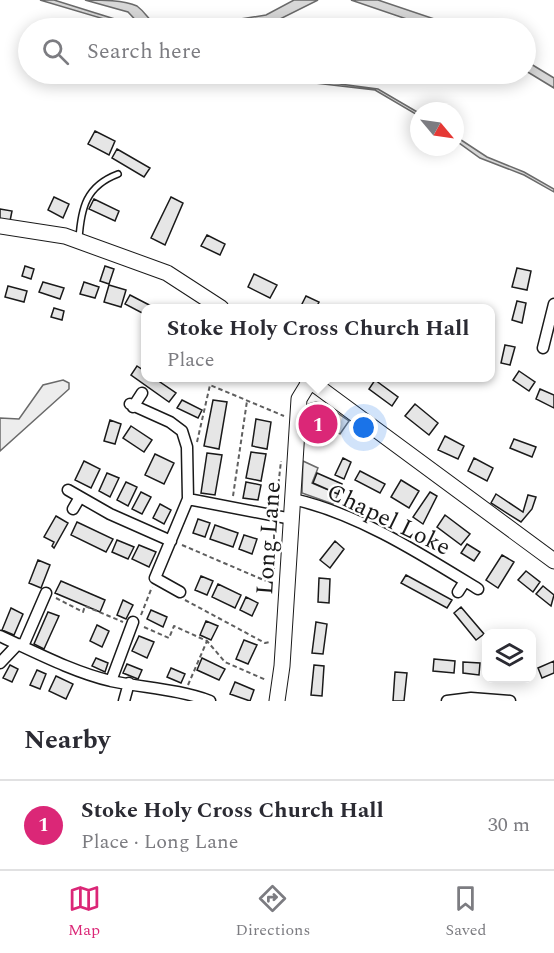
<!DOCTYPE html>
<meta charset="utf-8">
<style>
body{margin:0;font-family:Spectral,serif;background:#f2f2f3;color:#2b2b33}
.controls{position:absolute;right:18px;bottom:18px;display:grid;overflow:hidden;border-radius:12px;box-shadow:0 3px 15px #0003}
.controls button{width:54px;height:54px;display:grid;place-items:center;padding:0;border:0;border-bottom:2px solid #e1e1e2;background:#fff;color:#2b2b33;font:30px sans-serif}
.compass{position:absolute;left:410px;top:102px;width:54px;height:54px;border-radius:50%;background:#fff;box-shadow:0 3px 15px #0003;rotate:119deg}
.you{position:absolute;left:364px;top:428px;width:21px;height:21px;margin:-15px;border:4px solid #fff;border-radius:50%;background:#1a73e8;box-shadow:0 0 0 9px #1a73e833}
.badge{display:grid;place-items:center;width:39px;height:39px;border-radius:50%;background:#db2777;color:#fff;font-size:20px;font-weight:700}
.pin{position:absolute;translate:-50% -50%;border:3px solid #fff;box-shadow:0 2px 6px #0006}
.popup{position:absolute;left:141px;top:304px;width:354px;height:78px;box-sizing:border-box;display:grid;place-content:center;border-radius:12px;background:#fff;filter:drop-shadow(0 2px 4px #0005);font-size:20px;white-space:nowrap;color:#7c7c81}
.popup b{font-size:22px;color:#2b2b33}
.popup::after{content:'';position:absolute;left:50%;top:100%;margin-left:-12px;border:12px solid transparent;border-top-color:#fff}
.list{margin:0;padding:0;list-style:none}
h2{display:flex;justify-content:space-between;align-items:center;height:78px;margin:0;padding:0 24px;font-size:26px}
h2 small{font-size:20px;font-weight:400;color:#7c7c81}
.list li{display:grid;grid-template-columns:39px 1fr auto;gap:18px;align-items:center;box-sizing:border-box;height:90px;padding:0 24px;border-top:2px solid #e1e1e2}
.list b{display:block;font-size:22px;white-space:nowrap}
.list p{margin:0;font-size:20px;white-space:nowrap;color:#7c7c81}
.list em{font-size:20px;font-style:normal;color:#7c7c81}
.icon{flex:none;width:33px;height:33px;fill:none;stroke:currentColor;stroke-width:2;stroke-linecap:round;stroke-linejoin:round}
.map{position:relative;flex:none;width:554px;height:701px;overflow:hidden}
.search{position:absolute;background:#fff;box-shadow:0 3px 15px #0003;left:18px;right:18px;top:18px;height:66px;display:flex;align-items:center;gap:15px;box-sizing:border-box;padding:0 21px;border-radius:33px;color:#7c7c81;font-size:22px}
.sheet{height:168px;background:#fff}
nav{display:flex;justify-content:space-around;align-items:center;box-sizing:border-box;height:84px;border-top:2px solid #e1e1e2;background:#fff;font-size:16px;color:#7c7c81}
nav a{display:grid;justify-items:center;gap:3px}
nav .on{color:#db2777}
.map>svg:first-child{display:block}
.built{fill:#ededed;stroke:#6a6a6a;stroke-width:1.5}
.water{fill:#d7d7d7;stroke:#6a6a6a;stroke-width:1.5}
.building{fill:#e6e6e6;stroke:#1a1a1a;stroke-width:1.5}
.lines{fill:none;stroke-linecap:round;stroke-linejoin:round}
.lane-casing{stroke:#1a1a1a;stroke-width:8}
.street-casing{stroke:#1a1a1a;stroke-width:13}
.secondary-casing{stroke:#1a1a1a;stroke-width:17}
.path{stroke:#5f5f5f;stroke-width:2;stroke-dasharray:4.5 3;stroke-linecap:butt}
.lane{stroke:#fff;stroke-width:5}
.street{stroke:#fff;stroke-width:10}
.secondary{stroke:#fff;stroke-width:15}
.labels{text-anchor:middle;stroke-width:4.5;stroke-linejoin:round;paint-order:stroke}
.street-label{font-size:24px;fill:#1a1a1a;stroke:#fff}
</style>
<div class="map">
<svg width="554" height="701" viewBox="0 0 554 701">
<rect width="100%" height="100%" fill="#fff"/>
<path class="built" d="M63,380L69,383V389L0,451V418L19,419L43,385Z
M316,402L324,404L349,421L340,434L316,416L305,431L303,429L305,411L309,404Z
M303,461L318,468L312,483L338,494L333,504L302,493Z"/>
<path class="water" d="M40,0H54L121,21L124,25Z
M85,0C101,0 124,0 137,6C150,16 146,22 166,28H143L128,12Z
M294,0H318L270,24L217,28L228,21L266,15Z
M351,0H378L461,28H433Z
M526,61L554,78V88L526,71Z
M271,75L378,89L419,113V116L375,90L289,80L259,79L260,76Z
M455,136L487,157L524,172L554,189V192L524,175L480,158L455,140Z"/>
<path class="building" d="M95,131L115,141L109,155L88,144Z
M117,149L150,168L144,177L112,158Z
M54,197L69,204L63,218L48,210Z
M171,197L183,203L165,245L151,238Z
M94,199L119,211L115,221L89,209Z
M0,209L12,211L10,221L0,219Z
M207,235L225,244L220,255L201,246Z
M25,266L34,269L31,279L22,276Z
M105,266L114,269L109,284L100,281Z
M517,268L531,271L527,290L512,287Z
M254,274L277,285L270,298L248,287Z
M43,282L64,288L60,299L39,292Z
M84,282L99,287L95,298L80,294Z
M109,285L126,290L121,307L104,302Z
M8,286L27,291L24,302L5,297Z
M130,295L155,308H146V315L125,304Z
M306,296L319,302L316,308H300Z
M517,301L526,303L522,323L512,320Z
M54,308L64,311L62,320L51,317Z
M505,345L515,347L510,365L501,363Z
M137,366L146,372V378H154L176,393L169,402L131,375Z
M519,371L535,382L529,391L513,380Z
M375,380L398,397L392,406L369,389Z
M540,389L554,395V408L536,399Z
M182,400L202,410L198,418L177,408Z
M213,400L227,402L219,449L204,446Z
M415,404L438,423L429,435L405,416Z
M316,418L337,433L330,442L326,439L323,442L307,430Z
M256,419L271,422L267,449L252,446Z
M110,420L121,424L115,444L104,441Z
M131,426L152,440L144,452L123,438Z
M445,436L464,446L458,459L438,450Z
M514,439L536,447L532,457L510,448Z
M251,452L266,454L261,481L246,478Z
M207,453L222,455L215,495L201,493Z
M155,454L174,463L164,484L145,475Z
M343,458L351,462L344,479L335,475Z
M474,458L493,468L487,481L468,471Z
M84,461L100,469L91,488L75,480Z
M360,471L385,484L380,493L355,480Z
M107,473L119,478L110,497L99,491Z
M317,473L342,484L338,494L313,483Z
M401,480L419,491L409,508L391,497Z
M126,482L137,487L128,506L117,500Z
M246,482L261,485L258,500L243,498Z
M141,492L151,497L142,514L132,509Z
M430,492L437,496L423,524L413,517Z
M496,494L523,512L528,495L536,497L532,509L521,522L491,503Z
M160,504L171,510L164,524L153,518Z
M445,515L470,534L461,545L437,527Z
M56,516L68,523L54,548L52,546L54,542L44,537Z
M198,519L210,523L205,537L193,533Z
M77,522L113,539L106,552L71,535Z
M215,525L238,533L233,547L210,539Z
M244,535L257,539L252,554L239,549Z
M117,540L134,547L128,559L112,552Z
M335,541L344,549L330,568L320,560Z
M467,544L480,552L474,561L461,553Z
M139,545L156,552L149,567L132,559Z
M502,555L514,562L498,588L486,580Z
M38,560L50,565L41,588L29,583Z
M526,571L540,582L533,592L518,580Z
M406,575L452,600L447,608L401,583Z
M201,576L213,581L207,595L195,590Z
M319,578L330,579L329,603L318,602Z
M61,581L105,600L100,612L55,593Z
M218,584L241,595L235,608L212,597Z
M543,586L554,595L551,606L536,594Z
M246,597L258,603L252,616L240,610Z
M123,600L133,605L126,619L117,615Z
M461,607L484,634L476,640L454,613Z
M11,608L23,614L14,635L2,630Z
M151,610L167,617L163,627L147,619Z
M48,612L59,616L44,649L34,644Z
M206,621L218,626L211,640L200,635Z
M316,622L327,624L323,654L312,653Z
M97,625L109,631L102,647L90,641Z
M139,636L154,642L147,658L132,651Z
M244,640L257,645L248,664L236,659Z
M96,658L108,663L105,672L92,666Z
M202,658L225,669L219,680L197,670Z
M434,659L455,661L454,673L433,671Z
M554,661V673L542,678L538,668Z
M463,662L480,663L479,675L463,673Z
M127,664L142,670L138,679L123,673Z
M10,665L18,669L12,682L3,678Z
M314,665L324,666L322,696L311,695Z
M171,668L185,674L181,683L167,677Z
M37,670L46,674L40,689L30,685Z
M395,672L407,673L404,701H393Z
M56,676L73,684L66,699L49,691Z
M235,682L254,690L250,701L230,694Z"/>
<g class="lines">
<g class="lane-casing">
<path id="lane" d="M79,239C81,208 86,186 118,174"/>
</g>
<g class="street-casing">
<path id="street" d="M543,348L554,304
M130,404L170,422L182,431L187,447L188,499L155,578L180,592
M133,407L142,393
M68,490L110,514L171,541
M188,499L292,519
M293,499C359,514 421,554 478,589
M73,509L80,497
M458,592L465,581
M0,636C35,652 73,672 111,681C144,688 178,689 210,701
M23,646L46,593
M0,663L18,644
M111,681L133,622
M124,701L129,683
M447,701L471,698L510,701"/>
</g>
<g class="secondary-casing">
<path id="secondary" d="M0,226L65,236L167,273L221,308
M306,378L554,561
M277,701L282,666L299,399L310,381"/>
</g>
<path class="path" d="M197,442L210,385L284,416
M233,496L247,401
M276,506L281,461
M274,527V572
M182,545L273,584
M56,598L83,612L85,606L123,622
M185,600L265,643L270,642
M141,615L152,587
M144,627L169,638L174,626L207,641L225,662L266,680
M188,685L207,641"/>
<use href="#lane" class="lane"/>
<use href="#street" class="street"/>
<use href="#secondary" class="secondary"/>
</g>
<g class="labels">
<g class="street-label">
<text transform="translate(389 519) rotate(26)" y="8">Chapel Loke</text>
<text transform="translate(268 538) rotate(-86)" y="8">Long Lane</text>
</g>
</g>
</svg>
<div class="controls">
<button><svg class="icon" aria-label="layers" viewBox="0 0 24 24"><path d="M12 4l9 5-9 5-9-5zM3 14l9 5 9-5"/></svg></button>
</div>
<svg class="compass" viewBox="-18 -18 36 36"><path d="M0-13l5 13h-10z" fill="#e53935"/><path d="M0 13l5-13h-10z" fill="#7c7c81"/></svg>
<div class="you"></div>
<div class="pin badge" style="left:318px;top:424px">1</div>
<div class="popup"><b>Stoke Holy Cross Church Hall</b>Place</div>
<div class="search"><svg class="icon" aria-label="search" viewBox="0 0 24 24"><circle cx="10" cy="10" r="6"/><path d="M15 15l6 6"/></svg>Search here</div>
</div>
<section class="sheet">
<h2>Nearby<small></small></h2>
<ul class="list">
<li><span class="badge">1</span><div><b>Stoke Holy Cross Church Hall</b><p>Place · Long Lane</p></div><em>30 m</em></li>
</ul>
</section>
<nav>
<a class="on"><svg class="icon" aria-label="map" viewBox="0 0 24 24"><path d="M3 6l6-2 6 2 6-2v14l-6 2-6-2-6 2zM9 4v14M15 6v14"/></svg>Map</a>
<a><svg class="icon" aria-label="directions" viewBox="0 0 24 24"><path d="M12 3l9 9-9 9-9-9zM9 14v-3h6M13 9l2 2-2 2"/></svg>Directions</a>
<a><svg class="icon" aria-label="saved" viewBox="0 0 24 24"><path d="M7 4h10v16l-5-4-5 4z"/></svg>Saved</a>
</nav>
